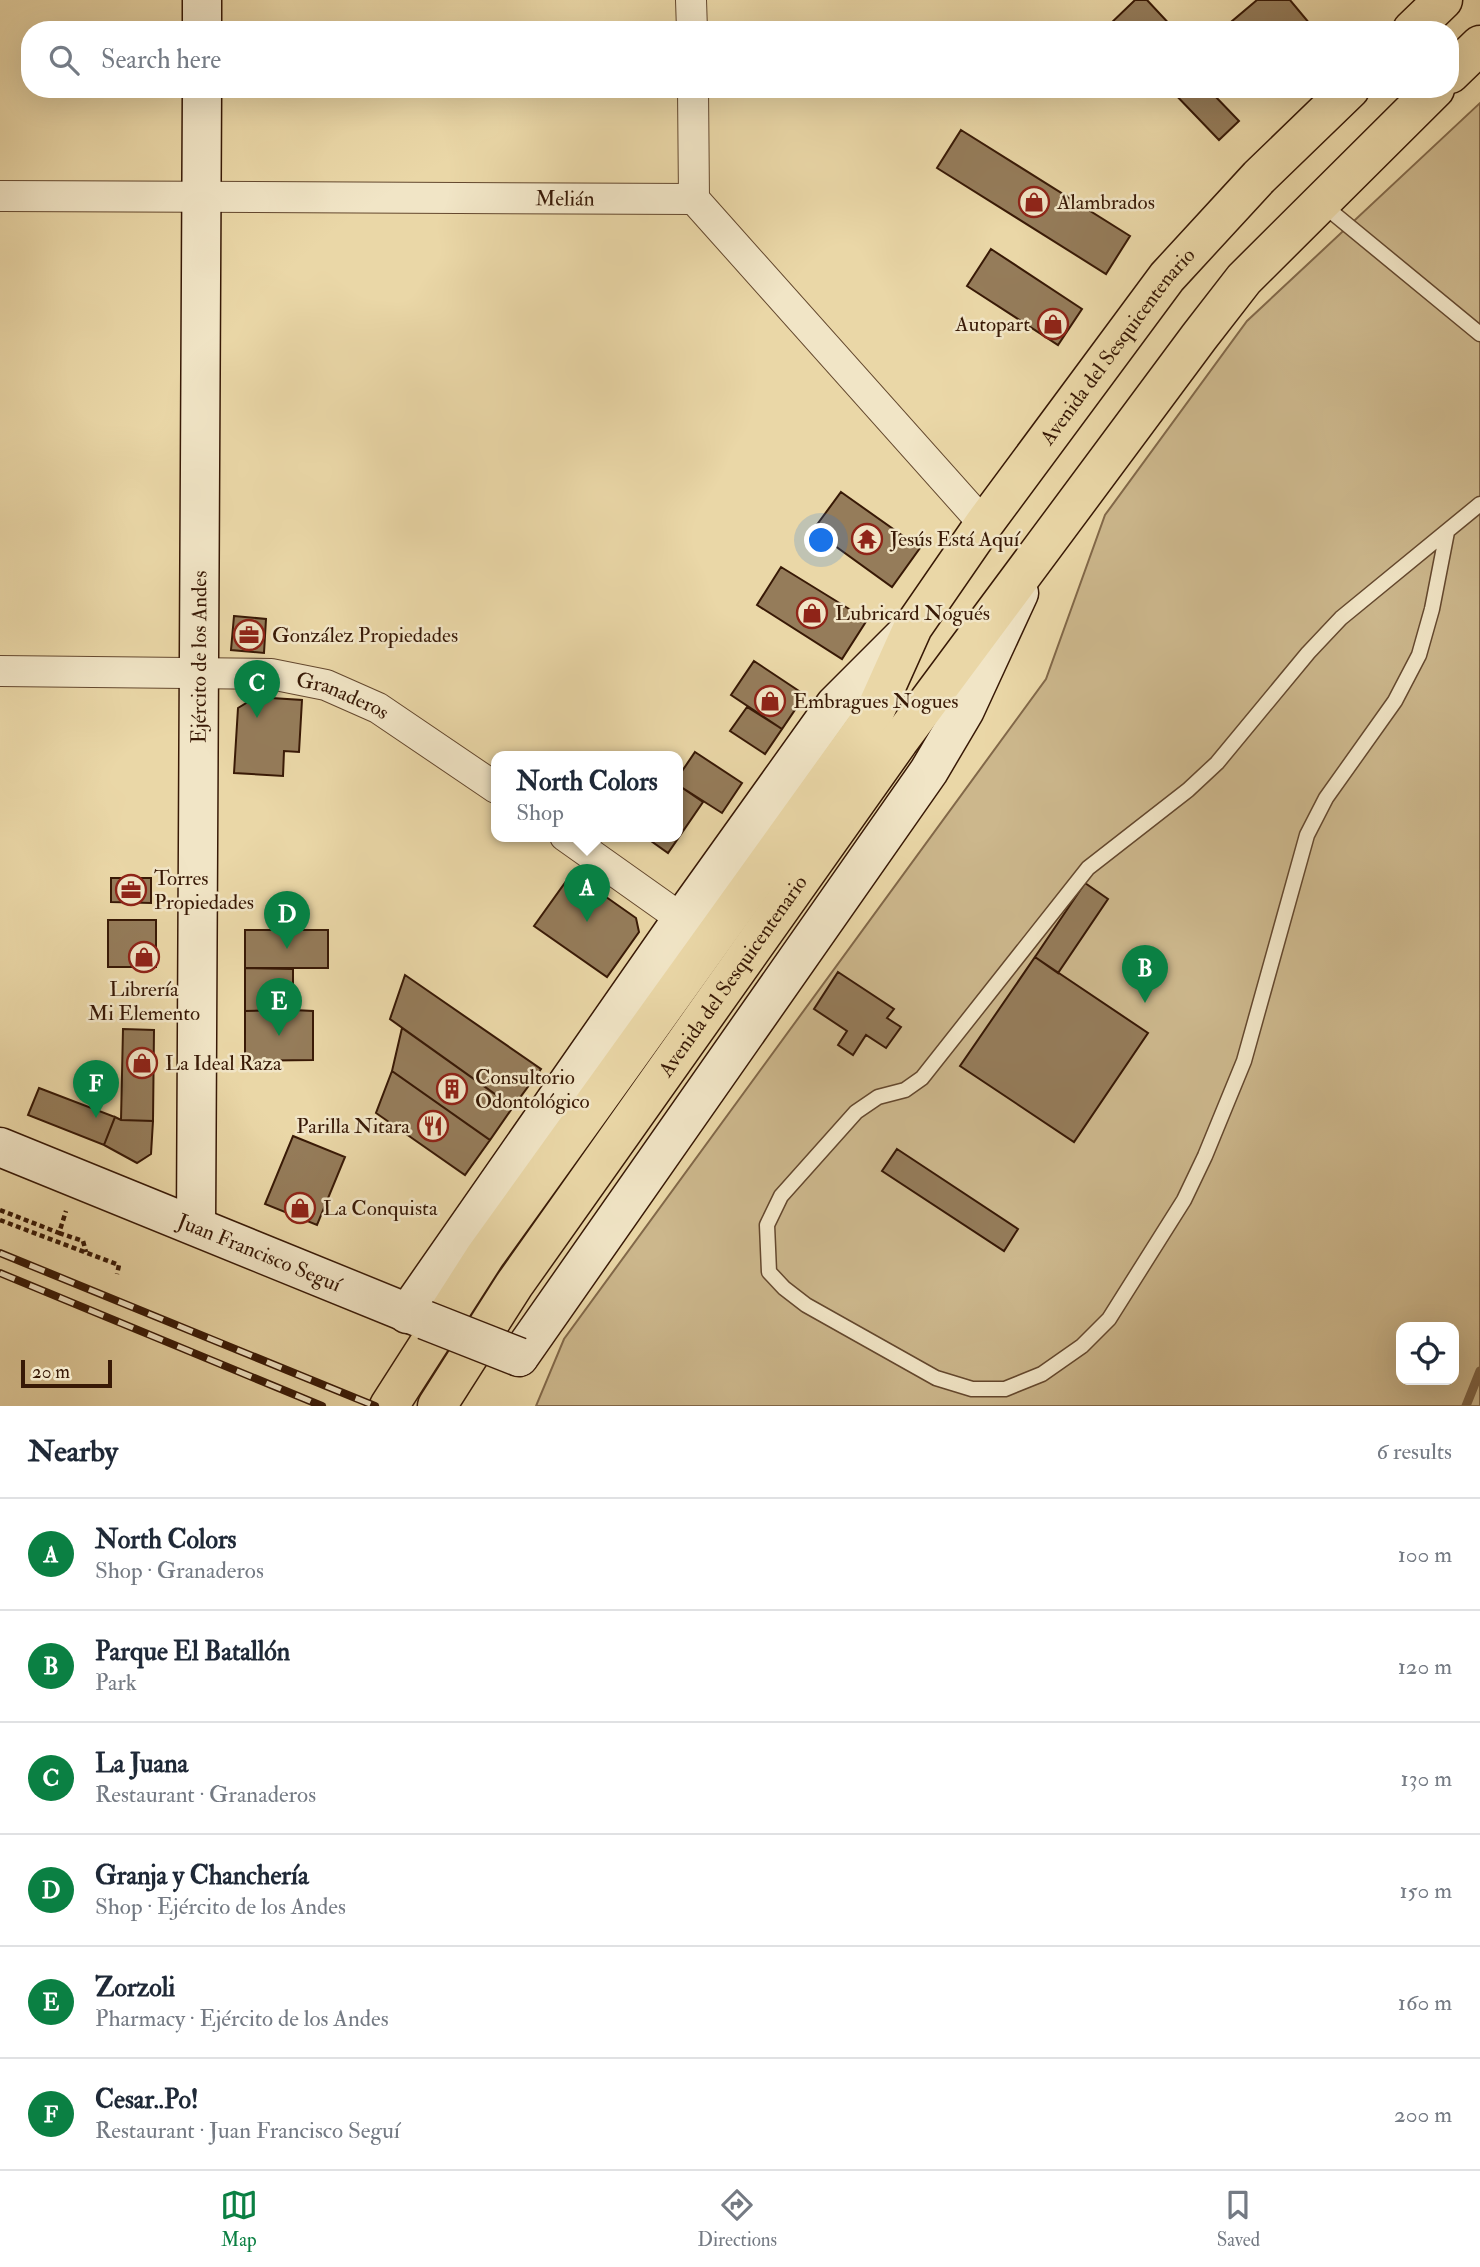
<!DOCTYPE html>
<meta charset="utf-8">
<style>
body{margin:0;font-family:"IM FELL Double Pica",serif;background:#f2f2f3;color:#1f2937}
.controls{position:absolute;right:21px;bottom:21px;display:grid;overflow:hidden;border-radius:14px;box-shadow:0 7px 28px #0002}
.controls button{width:63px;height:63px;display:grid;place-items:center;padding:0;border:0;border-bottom:2px solid #e0e1e3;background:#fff;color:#1f2937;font:35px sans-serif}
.scale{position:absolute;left:21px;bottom:18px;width:91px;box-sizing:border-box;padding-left:7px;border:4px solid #381906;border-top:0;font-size:19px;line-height:24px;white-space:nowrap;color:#381906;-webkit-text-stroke:5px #f1e5c6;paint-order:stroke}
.you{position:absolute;left:822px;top:541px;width:24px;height:24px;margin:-18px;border:5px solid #fff;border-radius:50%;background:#1a73e8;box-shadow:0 0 0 10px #1a73e833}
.badge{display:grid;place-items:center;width:46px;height:46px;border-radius:50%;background:#0b8043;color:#fff;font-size:23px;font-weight:700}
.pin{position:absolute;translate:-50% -58px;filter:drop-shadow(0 2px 4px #0008)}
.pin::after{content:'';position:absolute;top:37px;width:24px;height:21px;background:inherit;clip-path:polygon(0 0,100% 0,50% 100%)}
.popup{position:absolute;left:491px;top:751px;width:192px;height:91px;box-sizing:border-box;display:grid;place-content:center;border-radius:14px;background:#fff;filter:drop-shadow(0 2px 5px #0005);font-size:23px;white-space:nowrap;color:#747a83}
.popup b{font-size:26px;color:#1f2937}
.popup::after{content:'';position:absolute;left:50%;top:100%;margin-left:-14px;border:14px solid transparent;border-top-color:#fff}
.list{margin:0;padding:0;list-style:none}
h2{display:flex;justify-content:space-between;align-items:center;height:91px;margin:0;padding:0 28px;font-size:30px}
h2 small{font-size:23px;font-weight:400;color:#747a83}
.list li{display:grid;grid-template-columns:46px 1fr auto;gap:21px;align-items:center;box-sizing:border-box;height:112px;padding:0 28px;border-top:2px solid #e0e1e3}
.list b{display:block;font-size:26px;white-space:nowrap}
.list p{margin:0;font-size:23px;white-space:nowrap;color:#747a83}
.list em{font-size:23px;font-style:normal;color:#747a83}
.icon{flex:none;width:38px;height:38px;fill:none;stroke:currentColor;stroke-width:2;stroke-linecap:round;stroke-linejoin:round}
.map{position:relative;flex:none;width:1480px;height:1406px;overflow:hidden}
.search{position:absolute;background:#fff;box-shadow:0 7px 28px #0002;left:21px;right:21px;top:21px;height:77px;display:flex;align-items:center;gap:18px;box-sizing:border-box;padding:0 24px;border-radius:28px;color:#747a83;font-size:26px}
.sheet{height:763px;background:#fff}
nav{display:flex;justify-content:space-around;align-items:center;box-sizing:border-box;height:98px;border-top:2px solid #e0e1e3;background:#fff;font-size:19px;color:#747a83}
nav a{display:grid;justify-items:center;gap:4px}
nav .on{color:#0b8043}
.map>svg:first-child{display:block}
.green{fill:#ccb78c;stroke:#826849;stroke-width:2;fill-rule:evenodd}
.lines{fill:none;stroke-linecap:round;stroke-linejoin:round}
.stream{stroke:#7e6446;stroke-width:9}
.building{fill:#957c5a;stroke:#381906;stroke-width:2}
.lane-casing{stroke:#64482e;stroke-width:17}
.street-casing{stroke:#64482e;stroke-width:32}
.secondary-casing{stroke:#381906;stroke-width:41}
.primary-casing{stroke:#381906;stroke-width:41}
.path{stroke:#381906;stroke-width:4.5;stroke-dasharray:5 3.5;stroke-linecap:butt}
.lane{stroke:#f1e5c6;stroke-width:14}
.street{stroke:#f1e5c6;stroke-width:30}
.secondary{stroke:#f1e5c6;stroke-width:38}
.primary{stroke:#ead7a7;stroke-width:38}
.rail-casing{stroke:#381906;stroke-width:8}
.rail{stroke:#f1e5c6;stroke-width:5;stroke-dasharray:16;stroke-linecap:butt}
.secondary-bridge-casing{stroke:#381906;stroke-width:41;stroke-linecap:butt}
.secondary-bridge{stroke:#f1e5c6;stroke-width:38}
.labels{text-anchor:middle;stroke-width:5;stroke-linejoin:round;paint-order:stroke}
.street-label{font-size:21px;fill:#381906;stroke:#f1e5c6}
.poi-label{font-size:21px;fill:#381906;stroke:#f1e5c6;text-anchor:start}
</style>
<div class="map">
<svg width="1480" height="1406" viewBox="0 0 1480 1406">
<rect width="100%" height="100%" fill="#ead7a7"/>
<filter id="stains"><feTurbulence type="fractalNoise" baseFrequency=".00286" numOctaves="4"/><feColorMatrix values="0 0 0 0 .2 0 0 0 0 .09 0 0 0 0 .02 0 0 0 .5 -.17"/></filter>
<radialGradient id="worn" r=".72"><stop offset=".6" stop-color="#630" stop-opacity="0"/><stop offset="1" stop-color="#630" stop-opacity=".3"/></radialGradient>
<path class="green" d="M1480,103V1406H536L564,1339L1046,679L1105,515L1247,321ZM1401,1327H1454V1380H1401Z"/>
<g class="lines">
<path class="stream" d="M1466,1406L1480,1371"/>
</g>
<path class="building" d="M1135,0H1147L1175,30H1113L1109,25Z
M1257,0H1290L1315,30H1237L1231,22Z
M1170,89H1216L1212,93L1239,121L1219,140Z
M961,130L1130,236L1106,274L937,168Z
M991,249L1082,309L1058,345L967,286Z
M841,492L920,548L892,587L813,530Z
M781,567L867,620L842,659L757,605Z
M234,616L266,619L264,653L231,650Z
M754,661L805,695L782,729L731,695Z
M256,697L302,700L299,752L284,751L283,776L234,773L238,708Z
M747,707L782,729L765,754L730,731Z
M695,752L742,783L722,813L678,785V777Z
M678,785L703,802L668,853L644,836H678Z
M572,873L636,918L639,932L607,977L534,926Z
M111,878H151V903L111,902Z
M1085,883L1108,899L1058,973L1035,957Z
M108,920H156V967H108Z
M245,930H328V968H245Z
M1035,957L1148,1033L1074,1142L960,1066Z
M245,968L293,969V1010L245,1011Z
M838,972L894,1009L887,1018L901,1027L886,1048L866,1035L853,1055L838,1045L847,1031L814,1009Z
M405,975L541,1069L513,1107L390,1019Z
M293,1010L313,1011V1060L245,1061V1011Z
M402,1028L513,1107L490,1140L392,1071Z
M123,1029L154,1030L153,1121L121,1120Z
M392,1071L490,1140L465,1175L376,1113Z
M39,1088L115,1117L104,1145L28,1115Z
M115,1117L121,1120L153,1121L151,1154L137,1163L104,1145Z
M293,1136L345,1157L317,1225L265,1204Z
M897,1149L1018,1229L1004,1251L882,1171Z"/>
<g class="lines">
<g class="lane-casing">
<path id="lane" d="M1322,204L1480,334
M1447,532L1432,609L1419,655L1395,701L1326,798L1307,835L1244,1061L1205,1156L1184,1200L1109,1319L1082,1346L1042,1374L1005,1389H972L936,1378L806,1305L784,1288L769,1272L767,1225L781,1196L856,1112L878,1097L905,1090L922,1078L1088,868L1188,790L1217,763L1308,653L1341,618L1480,504"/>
</g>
<g class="street-casing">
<g id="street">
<path d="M691,0L692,30"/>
<path d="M693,89L694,199"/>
<path id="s1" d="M0,196L694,199L984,524"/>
<path id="s2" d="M0,671L271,674L326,685L378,708L496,788"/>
<path d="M565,836L682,919"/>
</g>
</g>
<g class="secondary-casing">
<g id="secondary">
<path d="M202,30V0"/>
<path id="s3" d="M0,1147L425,1320"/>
<path id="s4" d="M196,1226L202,89"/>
<path d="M407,1314L682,919L835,705L912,628"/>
<path d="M519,1357L929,771L965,710L1019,593"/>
</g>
</g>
<g class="primary-casing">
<g id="primary">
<path d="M1412,30L1443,0"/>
<path d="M1450,74L1480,45"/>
<path id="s5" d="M389,1406L485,1256L873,716L913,627L984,524L1167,277L1259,177L1350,89"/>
<path id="s6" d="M437,1406L514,1285L899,741L1199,337L1244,279L1435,89"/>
</g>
</g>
<path class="path" d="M0,1210L59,1233L66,1211
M0,1220L119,1265L117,1274
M59,1233L83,1241L86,1252"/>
<use href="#lane" class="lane"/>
<use href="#street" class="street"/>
<use href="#secondary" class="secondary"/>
<use href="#primary" class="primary"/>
<g class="rail-casing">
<path id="rail" d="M0,1253L375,1406
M0,1273L322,1406"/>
</g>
<use href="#rail" class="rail"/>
<g class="secondary-bridge-casing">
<path id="secondary-bridge" d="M425,1320L519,1357"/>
</g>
<use href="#secondary-bridge" class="secondary-bridge"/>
</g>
<defs>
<g id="shop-ring" transform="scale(1.575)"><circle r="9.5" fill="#f1e5c6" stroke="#8f2418" stroke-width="1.5"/><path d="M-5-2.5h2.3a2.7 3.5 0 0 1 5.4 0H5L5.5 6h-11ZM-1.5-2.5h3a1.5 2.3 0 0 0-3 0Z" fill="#8f2418"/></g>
<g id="temple-ring" transform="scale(1.575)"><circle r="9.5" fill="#f1e5c6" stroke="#8f2418" stroke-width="1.5"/><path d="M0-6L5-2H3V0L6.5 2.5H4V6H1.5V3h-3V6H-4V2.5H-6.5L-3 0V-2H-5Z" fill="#8f2418"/></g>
<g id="office-ring" transform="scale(1.575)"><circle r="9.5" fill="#f1e5c6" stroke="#8f2418" stroke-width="1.5"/><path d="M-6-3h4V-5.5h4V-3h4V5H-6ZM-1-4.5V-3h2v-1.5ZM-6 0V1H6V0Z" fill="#8f2418"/></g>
<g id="building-ring" transform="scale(1.575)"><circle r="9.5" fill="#f1e5c6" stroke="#8f2418" stroke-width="1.5"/><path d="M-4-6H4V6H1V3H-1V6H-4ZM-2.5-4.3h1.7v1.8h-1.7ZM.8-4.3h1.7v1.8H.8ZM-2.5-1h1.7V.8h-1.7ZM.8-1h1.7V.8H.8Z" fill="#8f2418"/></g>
<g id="restaurant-ring" transform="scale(1.575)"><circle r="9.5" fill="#f1e5c6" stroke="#8f2418" stroke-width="1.5"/><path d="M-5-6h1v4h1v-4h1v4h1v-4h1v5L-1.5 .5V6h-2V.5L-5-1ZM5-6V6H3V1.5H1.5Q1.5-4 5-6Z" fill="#8f2418"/></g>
</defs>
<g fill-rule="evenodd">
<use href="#shop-ring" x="1034" y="202"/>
<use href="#shop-ring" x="1053" y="324"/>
<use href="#temple-ring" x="867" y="539"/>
<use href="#shop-ring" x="812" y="613"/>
<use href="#office-ring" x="249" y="635"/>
<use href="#shop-ring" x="770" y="701"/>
<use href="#office-ring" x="131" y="890"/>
<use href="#shop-ring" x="144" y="957"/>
<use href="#shop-ring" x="142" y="1063"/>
<use href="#building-ring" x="452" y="1089"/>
<use href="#restaurant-ring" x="433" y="1126"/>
<use href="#shop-ring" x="300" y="1208"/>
</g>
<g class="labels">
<g class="street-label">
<text dy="7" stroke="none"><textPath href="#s1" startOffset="565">Melián</textPath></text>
<text dy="7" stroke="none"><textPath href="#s5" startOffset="1288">Avenida del Sesquicentenario</textPath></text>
<text dy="7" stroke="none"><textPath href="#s4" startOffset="569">Ejército de los Andes</textPath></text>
<text dy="7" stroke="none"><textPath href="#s2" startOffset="346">Granaderos</textPath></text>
<text dy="7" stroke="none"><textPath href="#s6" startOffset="522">Avenida del Sesquicentenario</textPath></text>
<text dy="7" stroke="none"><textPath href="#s3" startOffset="280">Juan Francisco Seguí</textPath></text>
</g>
<g class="poi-label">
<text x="1057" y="209">Alambrados</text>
<text x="1030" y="331" text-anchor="end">Autopart</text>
<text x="890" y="546">Jesús Está Aquí</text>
<text x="835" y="620">Lubricard Nogués</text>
<text x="272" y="642">González Propiedades</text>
<text x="793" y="708">Embragues Nogues</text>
<text x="154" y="885">Torres<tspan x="154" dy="24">Propiedades</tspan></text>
<text x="144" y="996" text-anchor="middle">Librería<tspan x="144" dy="24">Mi Elemento</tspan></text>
<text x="165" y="1070">La Ideal Raza</text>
<text x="475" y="1084">Consultorio<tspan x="475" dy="24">Odontológico</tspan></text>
<text x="410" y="1133" text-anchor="end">Parilla Nitara</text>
<text x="323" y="1215">La Conquista</text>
</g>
</g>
<rect width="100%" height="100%" filter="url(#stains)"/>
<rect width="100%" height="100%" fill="url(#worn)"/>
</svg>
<div class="controls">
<button><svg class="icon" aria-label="locate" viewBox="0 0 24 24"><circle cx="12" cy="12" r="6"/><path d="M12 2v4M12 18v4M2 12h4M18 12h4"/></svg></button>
</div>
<div class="scale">20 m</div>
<div class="you"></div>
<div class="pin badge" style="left:587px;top:922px">A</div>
<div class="popup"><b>North Colors</b>Shop</div>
<div class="pin badge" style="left:1145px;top:1003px">B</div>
<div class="pin badge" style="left:257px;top:718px">C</div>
<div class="pin badge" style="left:287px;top:949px">D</div>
<div class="pin badge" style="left:279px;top:1036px">E</div>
<div class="pin badge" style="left:96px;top:1118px">F</div>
<div class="search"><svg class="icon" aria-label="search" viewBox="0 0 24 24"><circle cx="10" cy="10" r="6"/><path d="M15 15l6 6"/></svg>Search here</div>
</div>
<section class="sheet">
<h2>Nearby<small>6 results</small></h2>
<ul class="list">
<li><span class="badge">A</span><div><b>North Colors</b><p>Shop · Granaderos</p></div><em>100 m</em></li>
<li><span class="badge">B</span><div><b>Parque El Batallón</b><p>Park</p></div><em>120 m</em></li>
<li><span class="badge">C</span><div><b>La Juana</b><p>Restaurant · Granaderos</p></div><em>130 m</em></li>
<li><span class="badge">D</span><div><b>Granja y Chanchería</b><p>Shop · Ejército de los Andes</p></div><em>150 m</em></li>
<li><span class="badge">E</span><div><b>Zorzoli</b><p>Pharmacy · Ejército de los Andes</p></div><em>160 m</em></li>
<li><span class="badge">F</span><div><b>Cesar..Po!</b><p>Restaurant · Juan Francisco Seguí</p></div><em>200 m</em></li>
</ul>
</section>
<nav>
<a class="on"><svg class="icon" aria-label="map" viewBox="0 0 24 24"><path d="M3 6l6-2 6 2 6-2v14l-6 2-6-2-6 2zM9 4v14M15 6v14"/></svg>Map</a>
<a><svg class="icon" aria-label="directions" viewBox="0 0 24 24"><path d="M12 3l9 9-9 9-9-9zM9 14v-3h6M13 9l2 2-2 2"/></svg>Directions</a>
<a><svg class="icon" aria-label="saved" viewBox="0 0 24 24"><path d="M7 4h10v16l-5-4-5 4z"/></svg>Saved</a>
</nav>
